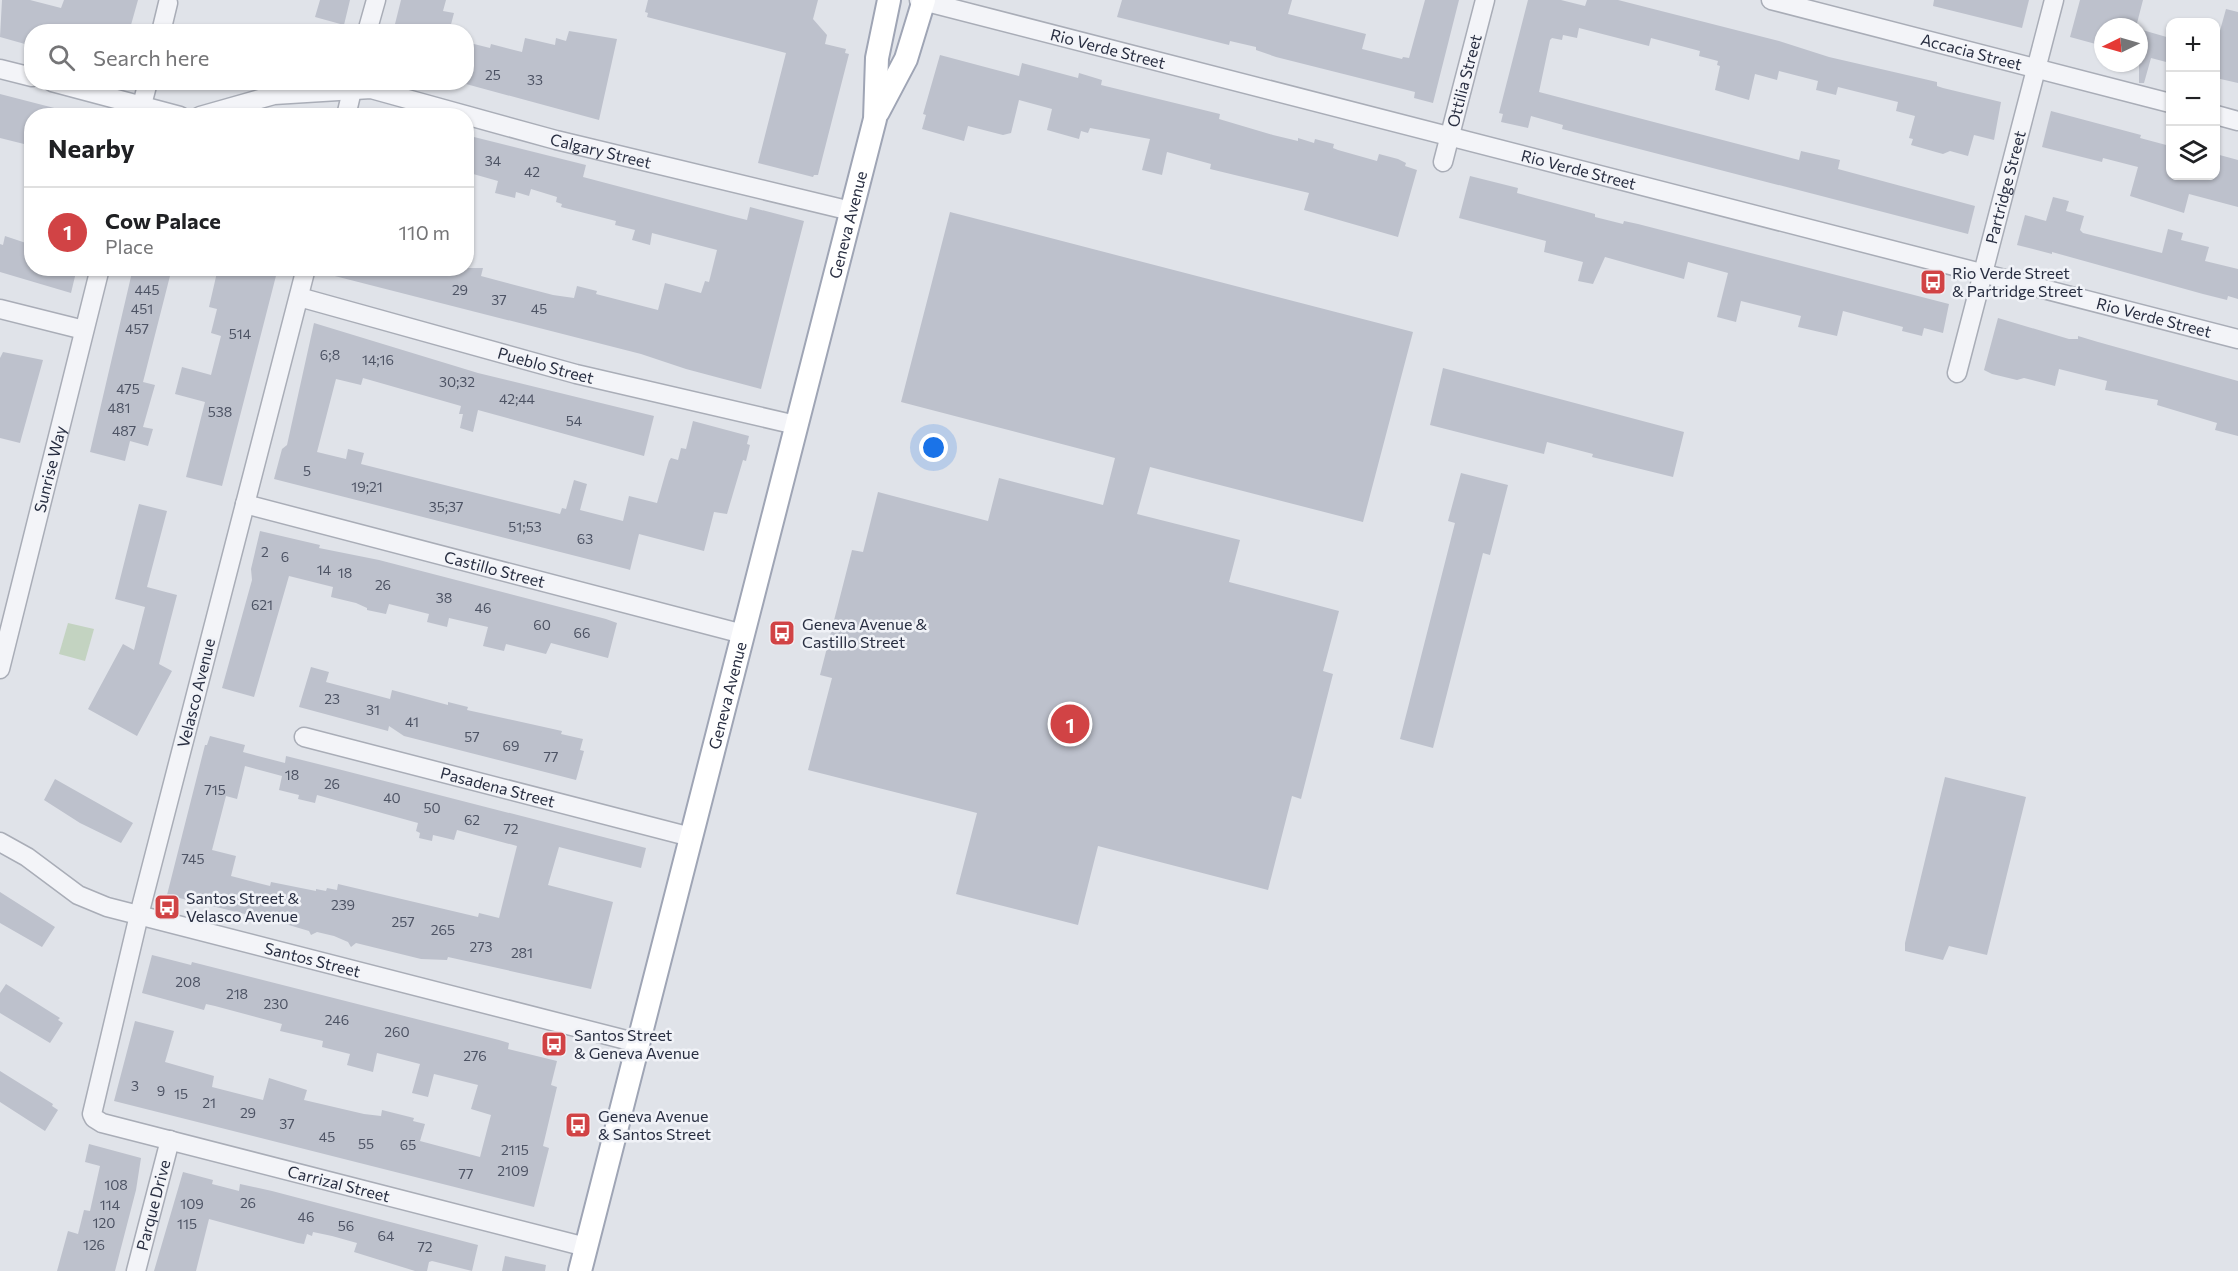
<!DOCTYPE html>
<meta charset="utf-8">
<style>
body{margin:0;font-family:Commissioner,sans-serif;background:#f6f6f6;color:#202124}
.controls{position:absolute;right:18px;top:18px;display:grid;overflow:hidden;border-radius:12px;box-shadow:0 2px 4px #0004}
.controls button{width:54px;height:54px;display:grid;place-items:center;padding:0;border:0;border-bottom:2px solid #e0e0e0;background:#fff;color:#202124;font:30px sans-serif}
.compass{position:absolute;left:2094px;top:18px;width:54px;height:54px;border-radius:50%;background:#fff;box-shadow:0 2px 4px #0004;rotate:265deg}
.you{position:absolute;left:934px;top:448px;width:21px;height:21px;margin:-15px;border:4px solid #fff;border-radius:50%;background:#1a73e8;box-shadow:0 0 0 9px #1a73e833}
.badge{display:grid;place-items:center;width:39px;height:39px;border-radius:50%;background:#d14345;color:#fff;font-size:20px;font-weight:700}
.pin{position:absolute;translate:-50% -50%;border:3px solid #fff;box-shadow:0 2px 6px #0006}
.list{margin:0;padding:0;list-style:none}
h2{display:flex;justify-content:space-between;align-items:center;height:78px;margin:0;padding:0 24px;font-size:26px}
h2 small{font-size:20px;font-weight:400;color:#757577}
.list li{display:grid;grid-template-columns:39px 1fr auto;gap:18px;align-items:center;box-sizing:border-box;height:90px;padding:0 24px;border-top:2px solid #e0e0e0}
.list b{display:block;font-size:22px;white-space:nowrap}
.list p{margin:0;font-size:20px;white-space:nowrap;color:#757577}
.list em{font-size:20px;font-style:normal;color:#757577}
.icon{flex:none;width:33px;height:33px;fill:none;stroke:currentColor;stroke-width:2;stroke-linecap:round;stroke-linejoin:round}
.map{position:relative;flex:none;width:2238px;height:1271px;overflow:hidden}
.search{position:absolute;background:#fff;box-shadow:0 2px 4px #0004;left:24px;top:24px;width:450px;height:66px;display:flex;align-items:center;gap:15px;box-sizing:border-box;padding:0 21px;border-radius:24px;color:#757577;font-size:22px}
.panel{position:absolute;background:#fff;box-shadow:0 2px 4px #0004;left:24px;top:108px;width:450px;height:168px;border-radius:24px}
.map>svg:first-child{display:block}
.green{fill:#c3d3c1}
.building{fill:#bdc1cc;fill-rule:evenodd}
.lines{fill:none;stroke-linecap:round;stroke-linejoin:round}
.minor-casing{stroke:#a9adb7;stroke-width:21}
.major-casing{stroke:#9fa5b5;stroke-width:26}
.minor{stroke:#f3f4f8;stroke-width:18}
.major{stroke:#fff;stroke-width:22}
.labels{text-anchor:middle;stroke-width:5;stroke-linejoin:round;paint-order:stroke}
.number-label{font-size:14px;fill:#4d5364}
.street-label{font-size:16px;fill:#282e41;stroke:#f0f2f7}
.poi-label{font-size:16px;fill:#282e41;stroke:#f0f2f7;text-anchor:start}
</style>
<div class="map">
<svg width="2238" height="1271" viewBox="0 0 2238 1271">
<rect width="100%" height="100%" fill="#e0e3e9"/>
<path class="green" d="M68,623L94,629L85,661L59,654Z"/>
<path class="building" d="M2,0H30L61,8L64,0H138L129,32H32V46L0,37Z
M320,0H350L344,25L315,17Z
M401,0H446L443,11L454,13L449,32H393Z
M648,0H818L813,19L827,35L825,44L846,49L845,53L849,54L818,175H814L813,177L758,163L786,53L647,17L648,13L645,12Z
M1122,0H1292L1288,14L1366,34L1362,49L1402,59L1403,57L1409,58L1425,0H1459L1433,103L1414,98L1415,92L1276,57L1256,50V47L1230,41L1229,45L1117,17Z
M1528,0H1561L1585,6L1587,0H1618L1779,41L1829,57L1937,82V86L1943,88L2001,102L1994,140L1974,135L1968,156L1950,151L1943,154L1911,145L1913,139L1909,138L1915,116L1896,111L1898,102L1838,87L1836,95L1816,90L1818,81L1779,71L1777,80L1755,74L1749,100L1715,90L1720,66L1717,65L1718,61L1699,56L1700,51L1651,38L1649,46L1579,28L1577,38L1563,35L1562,40L1552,38L1550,40L1539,92L1799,160L1801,151L1840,160L1838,169L1975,206L1968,234L1562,129L1563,125L1531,116L1528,128L1501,122L1503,114L1499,113Z
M1934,0H2029L2022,28L1933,6Z
M2080,0H2143L2136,27H2103V46L2070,37Z
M2226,9L2238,12V83L2216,78V45Z
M2139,29L2170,38V63L2151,58L2144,83H2139Z
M569,31L617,39L599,120L466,84V57L470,43L490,48L491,44L522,52L525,38L555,45L556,38L566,41Z
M940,55L1019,76L1022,63L1078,78L1079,73L1102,80L1101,85L1220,114L1219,119L1273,135L1298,141V138L1314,143L1315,139L1334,144L1333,148L1338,150L1377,161L1379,154L1398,159L1406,163L1405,166L1417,170L1398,237L1304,210L1309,193L1210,169L1211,164L1167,152L1162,175L1142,170L1150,139L1090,128L1088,133L1081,131L1079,139L1047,130L1052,109L1019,100L1011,133L1003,135L968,126L964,141L922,129L926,115L923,114Z
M0,94L62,110V116H32V146L0,138Z
M2051,111L2141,135L2140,138L2170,146V176H2216V154L2238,160V207L2189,194L2184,213L2130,196L2138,167L2103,158L2102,162L2042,147Z
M466,135L586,165L583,177L731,216L747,220L750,207L804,221L761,389L686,369L641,354L323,273V268H483L481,276L553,295L574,298L577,286L597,291L596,294L658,310L665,283L701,293L705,281L709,282L717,250L652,233L650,245L632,240L635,230L615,225L616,221L561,207L562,204L556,202L557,197L531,189L529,196L516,192L515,198L495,193L498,181L466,172Z
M1470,176L1518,188L1517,193L1595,214V217L1623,224L1624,221L1638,224L1949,304L1943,333L1924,328L1922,336L1902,331L1903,327L1843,311L1837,336L1798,327L1801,316L1741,301L1736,322L1717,317L1728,273L1688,262L1684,279L1605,257L1593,284L1578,281L1583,262L1544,252L1546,241L1459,218Z
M2053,197L2069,201L2066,211L2084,216L2080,230L2083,233L2162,253L2168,229L2183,233L2181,240L2209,247L2205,261L2238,269V299L2228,296L2227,300L2203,294L2052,252V254L2017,245L2025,215L2046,221Z
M950,212L1413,332L1363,522L1150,467L1137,514L1240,540L1229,582L1339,611L1323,671L1333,674L1301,799L1292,796L1268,890L1098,846L1078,925L956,894L977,813L808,770L832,678L820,675L852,550L863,552L878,492L988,521L999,478L1103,505L1115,458L901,402Z
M5,236L32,245V268H77L71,293L0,272V244L3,245Z
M133,268H172L143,382L155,385L143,427L153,429L148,446L130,441L125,461L90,452Z
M218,268H278L222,486L186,477L205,402L175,394L182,367L211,375L221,336L211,333L217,309L209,307Z
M1998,318L2069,339H2078V336L2098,342L2238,381V436L2215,430L2217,423L2157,405L2158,400L2105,390L2107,381L2059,369L2055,386L2024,378L2017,380L1992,374L1984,370Z
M314,323L478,373L654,416L644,456L478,410L473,432L460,428L463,414H459L461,406L363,378L361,385L336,379L317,452L346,459L348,449L364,453L361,464L560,514L562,508L566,509L574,480L587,484L580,510L623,521L629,496L657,503L669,461L671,458L678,460L681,448L686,449L693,421L749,436L747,444L750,445L746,461L743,460L727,514L714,512L704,551L639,534L630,570L627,569L274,479L282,449L287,445Z
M3,352L43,360L20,443L0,438V358Z
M1443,368L1684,432L1673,477L1592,457L1593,454L1547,442L1544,454L1430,425Z
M1461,473L1508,485L1490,555L1483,553L1433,748L1400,739L1455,523L1448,521Z
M139,504L167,511L147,587L177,595L159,664L172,671L137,736L88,709L123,644L134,650L145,607L115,599Z
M260,531L320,545L319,548L379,560L606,619L617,623L608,658L551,643L546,654L506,644L504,651L483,646L488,627L449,618L447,627L427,622L429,614L389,604L386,614L367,610V608L356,603L331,597L333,587L289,576L254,697L222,688L252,580L251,569Z
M311,667L329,672L326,682L390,699L392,690L448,705V702L468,707L467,710L562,731L561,734L583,739L580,750L584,751L576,780L404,736L389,726L388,731L299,707Z
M210,736L245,745L243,752L285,763L286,756L334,768L646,848L641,868L559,847L548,885L613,902L591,989L448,957L447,960L421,959L356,943L351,947L348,942L334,936L317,932L311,935L309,931L282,923L167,895L205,745H207ZM245,766L282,776L279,790L299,795L298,799L315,803L317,795L418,823L416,831L420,833L419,838L432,841L433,835L454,840L457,830L517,846L499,918L479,913L478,917L338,884L337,890L327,888L326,891L316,889V891L271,882L270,886L231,876L236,856L212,850L226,796L237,799Z
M1945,777L2026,797L1987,955L1949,946L1943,960L1905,951V943Z
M55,779L133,823L121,843L80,823L44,800Z
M0,892L55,927L42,947L0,923Z
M152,955L191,965L192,962L499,1040L509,1043L508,1049L557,1061L551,1085L557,1087L543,1146L549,1148L534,1207L114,1101L135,1021L174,1031L165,1062L214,1076L212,1087L263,1100L269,1078L307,1090L304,1100L364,1114L381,1116L382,1110L414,1118L413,1121L425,1124L420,1141L480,1157L491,1115L471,1109L478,1085L434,1074L428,1097L412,1093L420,1064L377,1053L373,1072L347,1065L350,1054L322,1047L323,1041L280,1031L282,1024L215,1006L206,1004L204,1010L142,993Z
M6,984L60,1018L58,1020L63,1023L50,1043L0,1013V993Z
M0,1071L53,1104L52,1106L58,1110L45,1131L0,1102Z
M89,1144L141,1158L136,1190L115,1271H57L68,1231L78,1234L84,1210L90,1211L100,1166L85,1162Z
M183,1172L213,1180L212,1184L239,1191L240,1184L272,1191L478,1245L472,1271L432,1261L429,1262L427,1271H415L354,1252L357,1243L332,1236L313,1232L312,1236L307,1234L304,1244L298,1243L209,1219L196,1271H154Z
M505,1256L546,1265L545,1271H502Z"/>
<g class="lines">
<g class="minor-casing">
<g id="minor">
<path id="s1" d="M919,0L2238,339"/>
<path id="s2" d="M1771,0L2170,103"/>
<path d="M161,32L168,3"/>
<path d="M367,32L376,0"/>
<path d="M0,69L32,77"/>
<path d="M52,82L180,116"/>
<path d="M2216,115L2238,121"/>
<path d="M139,116L148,82"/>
<path id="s3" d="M200,116L274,95L371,89L556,140L851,211"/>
<path d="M346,116L354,82"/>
<path id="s4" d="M1443,162L1485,0"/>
<path id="s5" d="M306,268L139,915L92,1114L94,1118L102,1123L586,1247"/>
<path id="s6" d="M299,297L576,374L796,425"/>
<path d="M0,309L84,330"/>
<path id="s7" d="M1957,373L2054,0"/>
<path id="s8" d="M245,504L743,634"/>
<path id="s9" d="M0,669L100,268"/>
<path id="s10" d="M304,737L691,837"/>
<path id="s11" d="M0,842L27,857L78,895L107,907L638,1043"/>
<path id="s12" d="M136,1271L170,1140"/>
</g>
</g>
<g class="major-casing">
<g id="major">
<path d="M878,112L906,59L924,0"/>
<path id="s13" d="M580,1271L875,119L877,58L889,0"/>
</g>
</g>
<use href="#minor" class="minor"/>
<use href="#major" class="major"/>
</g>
<defs>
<g id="bus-square" transform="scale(1.35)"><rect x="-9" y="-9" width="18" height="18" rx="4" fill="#d14345" stroke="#f0f2f7"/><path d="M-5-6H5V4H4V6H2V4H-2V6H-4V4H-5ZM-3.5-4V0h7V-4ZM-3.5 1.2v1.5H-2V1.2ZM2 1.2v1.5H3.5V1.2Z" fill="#fff"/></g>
</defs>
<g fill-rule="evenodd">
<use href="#bus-square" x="1933" y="282"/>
<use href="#bus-square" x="782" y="633"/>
<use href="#bus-square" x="167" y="907"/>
<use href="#bus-square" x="554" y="1044"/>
<use href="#bus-square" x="578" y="1125"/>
</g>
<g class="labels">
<g class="number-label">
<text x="493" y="80">25</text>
<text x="535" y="85">33</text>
<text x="493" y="166">34</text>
<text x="532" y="177">42</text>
<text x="147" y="295">445</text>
<text x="460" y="295">29</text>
<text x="499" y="305">37</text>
<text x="142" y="314">451</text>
<text x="539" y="314">45</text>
<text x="137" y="334">457</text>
<text x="240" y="339">514</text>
<text x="330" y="360">6;8</text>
<text x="378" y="365">14;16</text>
<text x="457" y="387">30;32</text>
<text x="128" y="394">475</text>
<text x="517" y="404">42;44</text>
<text x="119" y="413">481</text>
<text x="220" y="417">538</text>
<text x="574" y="426">54</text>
<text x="124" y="436">487</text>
<text x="307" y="476">5</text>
<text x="367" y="492">19;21</text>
<text x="446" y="512">35;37</text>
<text x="525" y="532">51;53</text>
<text x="585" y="544">63</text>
<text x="265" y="557">2</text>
<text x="285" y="562">6</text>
<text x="324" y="575">14</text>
<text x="345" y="578">18</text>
<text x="383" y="590">26</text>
<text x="444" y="603">38</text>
<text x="262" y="610">621</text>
<text x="483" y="613">46</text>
<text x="542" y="630">60</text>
<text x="582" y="638">66</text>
<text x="332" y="704">23</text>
<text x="373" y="715">31</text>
<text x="412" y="727">41</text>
<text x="472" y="742">57</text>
<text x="511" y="751">69</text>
<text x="551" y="762">77</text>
<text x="292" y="780">18</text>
<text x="332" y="789">26</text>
<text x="215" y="795">715</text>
<text x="392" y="803">40</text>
<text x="432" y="813">50</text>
<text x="472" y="825">62</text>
<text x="511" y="834">72</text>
<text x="193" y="864">745</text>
<text x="343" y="910">239</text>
<text x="403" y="927">257</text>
<text x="443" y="935">265</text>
<text x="481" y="952">273</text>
<text x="522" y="958">281</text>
<text x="188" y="987">208</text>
<text x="237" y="999">218</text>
<text x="276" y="1009">230</text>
<text x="337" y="1025">246</text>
<text x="397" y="1037">260</text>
<text x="475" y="1061">276</text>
<text x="135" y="1091">3</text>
<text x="161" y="1096">9</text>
<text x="181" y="1099">15</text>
<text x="209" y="1108">21</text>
<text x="248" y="1118">29</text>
<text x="287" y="1129">37</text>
<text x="327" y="1142">45</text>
<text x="366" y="1149">55</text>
<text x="408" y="1150">65</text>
<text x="515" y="1155">2115</text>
<text x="513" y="1176">2109</text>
<text x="466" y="1179">77</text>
<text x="116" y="1190">108</text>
<text x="248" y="1208">26</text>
<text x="192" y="1209">109</text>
<text x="110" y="1210">114</text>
<text x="306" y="1222">46</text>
<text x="104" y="1228">120</text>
<text x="187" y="1229">115</text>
<text x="346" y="1231">56</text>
<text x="386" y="1241">64</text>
<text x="94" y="1250">126</text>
<text x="425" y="1252">72</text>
</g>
<g class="street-label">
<text dy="6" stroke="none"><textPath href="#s1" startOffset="195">Rio Verde Street</textPath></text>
<text dy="6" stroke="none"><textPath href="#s2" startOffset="207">Accacia Street</textPath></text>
<text dy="6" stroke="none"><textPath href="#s4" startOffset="84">Ottilia Street</textPath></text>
<text dy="6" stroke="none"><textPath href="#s3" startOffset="412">Calgary Street</textPath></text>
<text dy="6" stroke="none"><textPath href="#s1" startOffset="681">Rio Verde Street</textPath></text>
<text dy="6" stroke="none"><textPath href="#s7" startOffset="192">Partridge Street</textPath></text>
<text dy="6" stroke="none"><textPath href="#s13" startOffset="1080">Geneva Avenue</textPath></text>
<text dy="6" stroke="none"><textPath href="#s1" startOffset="1275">Rio Verde Street</textPath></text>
<text dy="6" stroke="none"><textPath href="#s6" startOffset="256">Pueblo Street</textPath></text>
<text dy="6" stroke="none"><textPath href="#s9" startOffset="206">Sunrise Way</textPath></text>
<text dy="6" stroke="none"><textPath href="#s8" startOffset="258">Castillo Street</textPath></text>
<text transform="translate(196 693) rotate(-76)" y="6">Velasco Avenue</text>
<text dy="6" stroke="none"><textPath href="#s13" startOffset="594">Geneva Avenue</textPath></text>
<text dy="6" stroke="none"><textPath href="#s10" startOffset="200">Pasadena Street</textPath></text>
<text dy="6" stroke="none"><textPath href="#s11" startOffset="338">Santos Street</textPath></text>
<text dy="6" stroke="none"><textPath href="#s5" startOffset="1131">Carrizal Street</textPath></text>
<text dy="6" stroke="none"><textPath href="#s12" startOffset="68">Parque Drive</textPath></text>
</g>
<g class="poi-label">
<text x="1952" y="279">Rio Verde Street<tspan x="1952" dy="18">&amp; Partridge Street</tspan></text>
<text x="802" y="630">Geneva Avenue &amp;<tspan x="802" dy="18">Castillo Street</tspan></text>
<text x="186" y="904">Santos Street &amp;<tspan x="186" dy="18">Velasco Avenue</tspan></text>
<text x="574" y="1041">Santos Street<tspan x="574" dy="18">&amp; Geneva Avenue</tspan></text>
<text x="598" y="1122">Geneva Avenue<tspan x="598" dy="18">&amp; Santos Street</tspan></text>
</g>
</g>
</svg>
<div class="controls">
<button>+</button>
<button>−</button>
<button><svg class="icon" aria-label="layers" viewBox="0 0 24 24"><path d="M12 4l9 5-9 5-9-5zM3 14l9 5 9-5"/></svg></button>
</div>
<svg class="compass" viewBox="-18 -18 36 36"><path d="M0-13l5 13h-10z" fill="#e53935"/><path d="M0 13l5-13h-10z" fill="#757577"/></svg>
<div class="you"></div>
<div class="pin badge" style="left:1070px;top:724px">1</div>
<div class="search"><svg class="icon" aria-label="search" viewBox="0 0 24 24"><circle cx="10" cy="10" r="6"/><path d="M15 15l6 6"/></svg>Search here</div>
<section class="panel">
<h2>Nearby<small></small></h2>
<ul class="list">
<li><span class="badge">1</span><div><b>Cow Palace</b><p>Place</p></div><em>110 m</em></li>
</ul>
</section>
</div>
